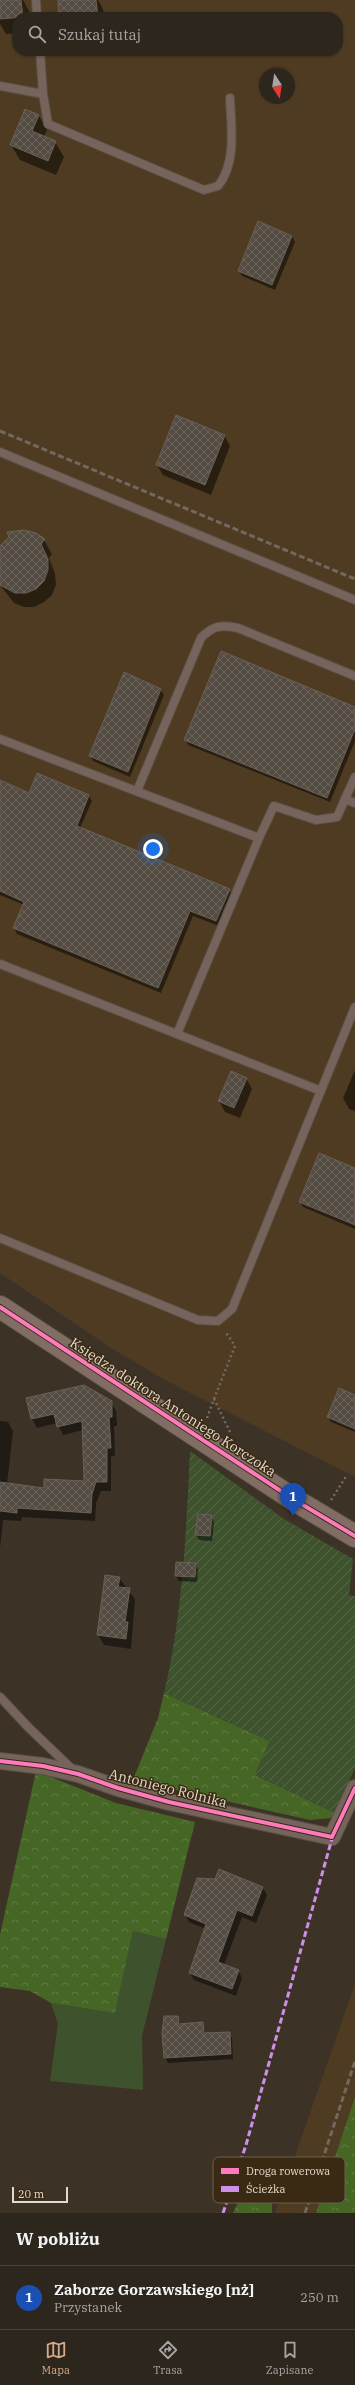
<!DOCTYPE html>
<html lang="pl">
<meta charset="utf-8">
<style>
body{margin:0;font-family:"IBM Plex Serif",serif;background:#352e25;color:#f1f3f6}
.compass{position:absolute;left:259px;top:68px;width:36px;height:36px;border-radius:50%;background:#2d261c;box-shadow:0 1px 3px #0004;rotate:168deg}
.scale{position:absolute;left:12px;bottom:10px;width:56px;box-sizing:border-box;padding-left:4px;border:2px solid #e2d8cb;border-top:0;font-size:11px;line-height:14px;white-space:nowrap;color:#e2d8cb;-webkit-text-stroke:3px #3a2a14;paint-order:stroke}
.you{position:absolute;left:153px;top:849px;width:14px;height:14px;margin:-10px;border:3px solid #fff;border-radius:50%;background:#1a73e8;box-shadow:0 0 0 6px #1a73e833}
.badge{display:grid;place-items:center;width:26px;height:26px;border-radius:50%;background:#d6ab8b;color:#fff;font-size:13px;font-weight:700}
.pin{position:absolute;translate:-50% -33px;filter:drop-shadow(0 1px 2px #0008)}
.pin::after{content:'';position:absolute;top:21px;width:14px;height:12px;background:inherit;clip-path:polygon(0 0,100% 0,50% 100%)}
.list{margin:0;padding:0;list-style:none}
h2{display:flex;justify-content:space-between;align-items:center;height:52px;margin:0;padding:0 16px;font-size:17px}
h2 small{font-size:13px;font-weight:400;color:#a7a5a3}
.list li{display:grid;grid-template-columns:26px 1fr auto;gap:12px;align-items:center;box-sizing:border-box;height:64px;padding:0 16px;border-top:1px solid #48433b}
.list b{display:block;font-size:15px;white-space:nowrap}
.list p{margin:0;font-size:13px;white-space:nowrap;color:#a7a5a3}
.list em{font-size:13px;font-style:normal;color:#a7a5a3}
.icon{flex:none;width:22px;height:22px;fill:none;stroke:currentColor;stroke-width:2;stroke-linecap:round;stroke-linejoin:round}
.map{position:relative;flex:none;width:355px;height:2213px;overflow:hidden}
.search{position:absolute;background:#2d261c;box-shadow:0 1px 3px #0004;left:12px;right:12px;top:12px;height:44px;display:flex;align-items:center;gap:10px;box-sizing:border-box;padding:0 14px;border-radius:16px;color:#a7a5a3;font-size:15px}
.sheet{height:116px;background:#2d261c}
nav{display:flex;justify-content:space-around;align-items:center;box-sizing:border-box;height:56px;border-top:1px solid #48433b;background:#2d261c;font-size:11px;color:#a7a5a3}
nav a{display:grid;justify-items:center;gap:2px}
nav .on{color:#d6ab8b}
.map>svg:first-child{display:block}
.built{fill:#4e3b21;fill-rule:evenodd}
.green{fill:#3f522e}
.forest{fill:url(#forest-crowns)}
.garden{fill:url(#garden-furrows)}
.shadow{fill:#0007}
.building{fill:url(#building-cross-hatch);stroke:#696156}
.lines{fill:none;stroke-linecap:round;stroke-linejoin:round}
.lane-casing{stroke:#585045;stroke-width:10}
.street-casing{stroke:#585045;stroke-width:18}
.secondary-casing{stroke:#585045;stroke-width:24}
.path{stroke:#766962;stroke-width:2.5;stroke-dasharray:2 3;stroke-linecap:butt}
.lane{stroke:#75635c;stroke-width:8}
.street{stroke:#75635c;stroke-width:16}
.secondary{stroke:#826d64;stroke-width:22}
.rail{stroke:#736860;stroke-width:3;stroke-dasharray:6 3;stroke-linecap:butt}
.quiet{stroke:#ce8fe9;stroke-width:3;stroke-dasharray:6 3;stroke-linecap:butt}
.cycleway-casing{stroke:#3a2a14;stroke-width:6}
.cycleway{stroke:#fd7abc;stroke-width:4}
.labels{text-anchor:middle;stroke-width:3;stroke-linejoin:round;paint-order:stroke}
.street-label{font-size:14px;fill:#e2d8cb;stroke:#3a2a14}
.key{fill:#3a2a14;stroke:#6c5e4b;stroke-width:1}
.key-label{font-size:11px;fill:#e2d8cb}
</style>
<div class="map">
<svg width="355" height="2213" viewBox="0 0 355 2213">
<defs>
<pattern id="forest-crowns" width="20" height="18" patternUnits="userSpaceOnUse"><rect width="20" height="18" fill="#466626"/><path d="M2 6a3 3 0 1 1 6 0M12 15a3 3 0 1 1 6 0" fill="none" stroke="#607b44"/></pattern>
<pattern id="garden-furrows" width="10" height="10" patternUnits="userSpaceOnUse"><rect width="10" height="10" fill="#3f522e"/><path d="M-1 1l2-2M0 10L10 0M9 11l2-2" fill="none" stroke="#5a6a4b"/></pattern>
<pattern id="building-cross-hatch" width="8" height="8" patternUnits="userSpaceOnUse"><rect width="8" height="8" fill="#544c42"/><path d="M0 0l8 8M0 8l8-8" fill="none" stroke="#6c655c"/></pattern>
</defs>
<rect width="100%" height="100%" fill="#3c3326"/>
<path class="built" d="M0,0H355V1477L165,1380L111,1348L0,1273ZM17,17H338V51H17ZM265,74H289V98H265Z
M355,1984V2097L316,2213H275Z"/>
<path class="green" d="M133,1931L166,1939L142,2036L143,2090L50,2081L58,2024L51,2003L115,2013Z"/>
<path class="forest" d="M164,1693L270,1741L255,1775L335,1813L331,1818L310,1820L172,1789L134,1777L158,1718Z
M36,1771L116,1803L195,1822L166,1939L133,1931L115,2013L51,2003L30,1991L0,1987V1935Z
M355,2097V2213H316Z
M252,2191L265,2192L272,2203V2213H233L240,2198Z"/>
<path class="garden" d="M190,1451L284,1519L353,1559L349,1595L355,1596V1768L335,1813L255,1775L270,1741L164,1693C183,1613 186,1533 190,1451Z"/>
<path class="shadow" d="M0,0H23L29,11V17H17V33L6,34L0,24Z
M59,0H98L103,9L104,17H60Z
M69,51H101L71,54Z
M39,116L47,130L44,137L55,142L64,157L56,175L20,160L11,145Z
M292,236L295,242L275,290L242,276L239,271Z
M224,435L230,446L211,495L163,475L157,465Z
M44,540L52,554L49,558L55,574L56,585L52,595L44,602L34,607H24L14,603L0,585V547Z
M124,673L161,690L164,695L130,777L93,761L90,756Z
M355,708V741L330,802L188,745L185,739Z
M38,775L89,796L92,801L80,828L229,890L232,895L219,926L193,916L161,993L17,934L14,928L24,905L0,895V781L30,794Z
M355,1070V1111L349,1109L343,1098Z
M246,1078L252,1089L240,1118L225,1112L219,1101Z
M355,1169V1229L303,1207L300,1202Z
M355,1396V1432L331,1422L328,1417Z
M27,1399L111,1402L116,1411L117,1426H114L115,1456H111V1491H101L96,1503L95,1521L22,1517L21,1521L3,1520L0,1548V1421L8,1422L13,1431L7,1484L44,1489L85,1482L83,1430L63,1435L57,1423L37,1428L32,1419Z
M211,1516L214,1522L212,1541L199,1540L196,1535Z
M177,1563L195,1564L198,1569L197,1582L179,1581L176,1576Z
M119,1578L135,1599L131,1649L104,1645L98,1635Z
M216,1880L263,1888L267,1895L256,1923L242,1917L224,1965L238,1970L242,1978L236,1996L194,1980L190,1973L206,1929L189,1922L185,1915Z
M177,2017L181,2024L202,2023L206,2034L229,2033L232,2038L233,2059L168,2063L165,2058L163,2033Z"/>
<path class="building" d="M0,0H21L23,17L0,19Z
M58,0H96L98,17H59Z
M25,109L39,115L32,131L56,141L48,161L10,145Z
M258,221L292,236L272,285L238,271Z
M176,415L225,435L205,485L156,465Z
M24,530L36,533L45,539L41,544L48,559V570L44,581L36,589L26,593H15L0,585V546L9,537L7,532Z
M221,651L355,707V729L327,798L184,740Z
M124,672L161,689L128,772L89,756Z
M37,773L89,795L77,826L230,889L216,921L190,911L158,988L13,928L24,902L0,891V780L29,793Z
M231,1071L247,1078L234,1108L218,1101Z
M319,1153L355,1168V1225L299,1202Z
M84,1385L112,1401V1417H109L111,1448H107V1482H96L92,1494L91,1513L17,1508V1513L0,1511V1482L44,1488V1479L84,1481L82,1421L57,1427L54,1414L31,1419L26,1398Z
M339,1388L355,1395V1429L327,1417Z
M198,1514L212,1515L210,1536L195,1535Z
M176,1562L196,1563L195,1577L175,1576Z
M105,1575L120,1577L118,1587L130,1588L125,1622H128L126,1639L97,1635Z
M219,1869L263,1887L252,1916L237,1910L218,1962L239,1970L232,1989L189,1973L206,1924L184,1915L197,1878L215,1879Z
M164,2016H178L179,2024L203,2022L204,2033L230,2032L231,2054L164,2058L162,2033Z"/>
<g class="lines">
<g class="lane-casing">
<path id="lane" d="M36,0L37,17
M0,86L43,94L40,51
M43,94L48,124L204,190L218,186C237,163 231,125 230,98
M0,452L355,600
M0,739L259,838L177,1034
M355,777L345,799L355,803
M137,791L201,638C212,626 222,624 238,628L355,676
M259,838L274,806L316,820L337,817L345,799
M0,964L321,1091
M0,1238L198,1320L218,1321L232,1309L355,1007
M0,1697L28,1727L73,1770"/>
</g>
<g class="street-casing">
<path id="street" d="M0,1761L43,1766L78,1774L118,1788L169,1802L332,1837L355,1788"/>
</g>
<g class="secondary-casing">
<path id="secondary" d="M0,1307L293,1499L355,1536"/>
</g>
<path class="path" d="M214,1399L235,1346L225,1331
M207,1418L214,1399L231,1434
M331,1500L347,1475"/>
<use href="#lane" class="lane"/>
<use href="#street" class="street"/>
<use href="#secondary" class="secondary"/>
<path class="rail" d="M0,431L355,579
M305,2213L355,2061"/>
<path class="quiet" d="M223,2213L246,2145L333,1835"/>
<g class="cycleway-casing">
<path id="cycleway" d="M0,1307L293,1499L355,1536
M0,1761L43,1766L78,1774L118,1788L169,1802L332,1837L355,1788"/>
</g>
<use href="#cycleway" class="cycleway"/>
</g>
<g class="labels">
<g class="street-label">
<text transform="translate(173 1407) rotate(33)" y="5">Księdza doktora Antoniego Korczoka</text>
<text transform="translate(168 1788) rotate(14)" y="5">Antoniego Rolnika</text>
</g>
</g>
<rect x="213" y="2157" width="132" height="46" rx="6" class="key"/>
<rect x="221" y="2168" width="18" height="6" fill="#fd7abc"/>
<rect x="221" y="2186" width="18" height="6" fill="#ce8fe9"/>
<g class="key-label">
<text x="246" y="2175">Droga rowerowa</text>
<text x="246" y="2193">Ścieżka</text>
</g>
</svg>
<svg class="compass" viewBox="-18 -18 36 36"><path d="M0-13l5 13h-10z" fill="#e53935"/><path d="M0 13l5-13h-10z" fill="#a7a5a3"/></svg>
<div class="scale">20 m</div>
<div class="you"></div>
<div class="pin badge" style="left:293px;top:1516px;background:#1a4fb4">1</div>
<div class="search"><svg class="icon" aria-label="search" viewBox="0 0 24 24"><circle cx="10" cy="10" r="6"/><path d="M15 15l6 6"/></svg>Szukaj tutaj</div>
</div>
<section class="sheet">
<h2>W pobliżu<small></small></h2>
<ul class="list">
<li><span class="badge" style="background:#1a4fb4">1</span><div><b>Zaborze Gorzawskiego [nż]</b><p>Przystanek</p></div><em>250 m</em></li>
</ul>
</section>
<nav>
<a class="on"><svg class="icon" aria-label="map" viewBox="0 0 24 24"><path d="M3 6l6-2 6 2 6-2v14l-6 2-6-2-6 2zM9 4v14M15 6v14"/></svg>Mapa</a>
<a><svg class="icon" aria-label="directions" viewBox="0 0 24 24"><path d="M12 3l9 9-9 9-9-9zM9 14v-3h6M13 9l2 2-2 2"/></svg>Trasa</a>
<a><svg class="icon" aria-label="saved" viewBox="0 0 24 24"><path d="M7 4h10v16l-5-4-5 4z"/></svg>Zapisane</a>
</nav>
